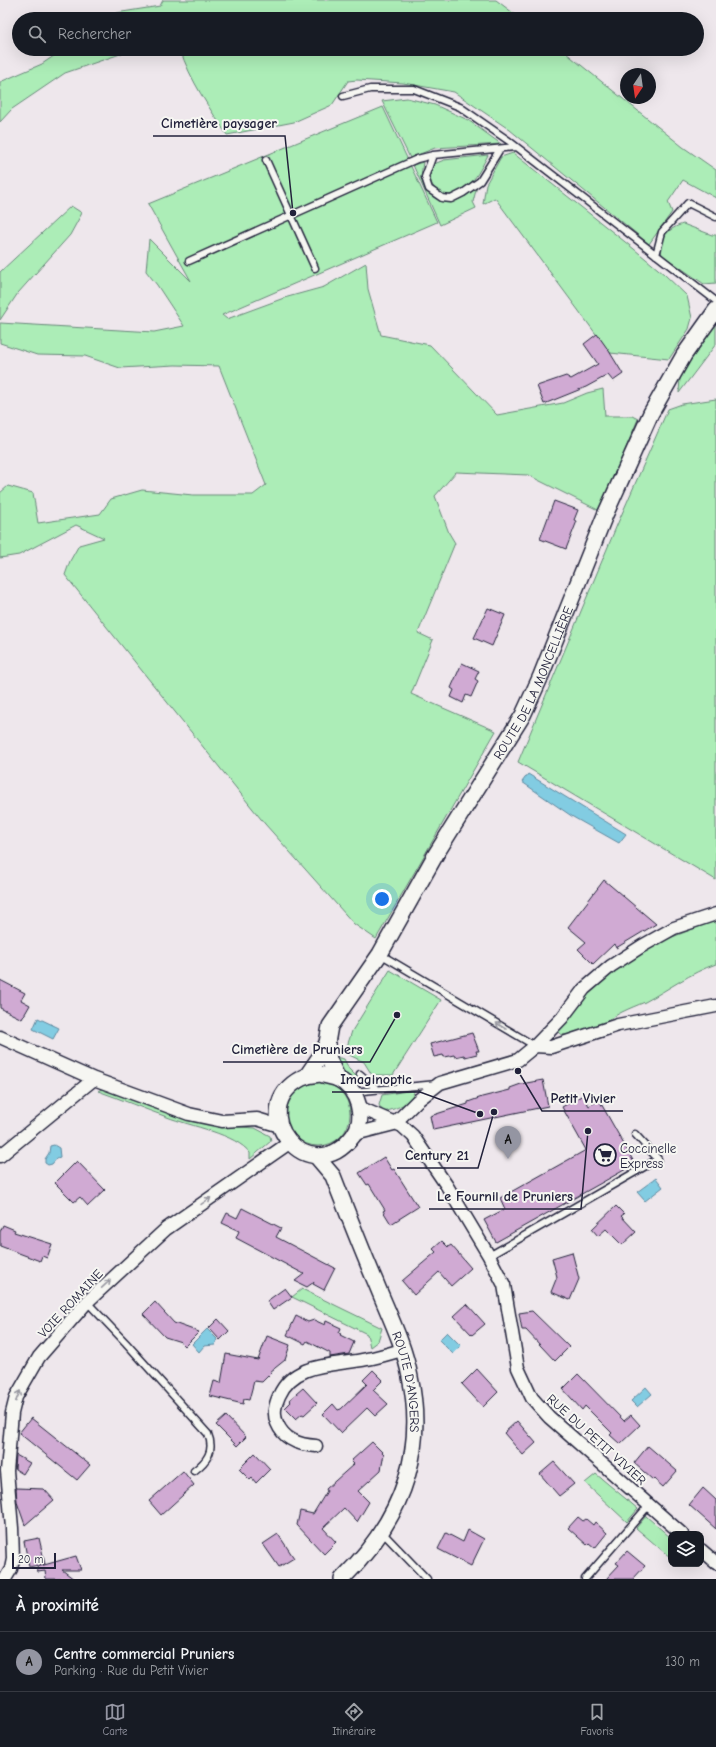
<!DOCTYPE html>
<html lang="fr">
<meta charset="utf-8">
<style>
body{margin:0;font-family:"Comic Neue",sans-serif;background:#242831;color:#f1f3f6}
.controls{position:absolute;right:12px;bottom:12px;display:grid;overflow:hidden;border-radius:8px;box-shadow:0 4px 16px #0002}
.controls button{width:36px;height:36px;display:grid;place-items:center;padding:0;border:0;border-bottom:1px solid #363941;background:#171b24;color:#f1f3f6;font:20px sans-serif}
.compass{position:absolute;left:620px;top:68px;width:36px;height:36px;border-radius:50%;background:#171b24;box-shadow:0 4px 16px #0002;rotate:193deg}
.scale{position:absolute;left:12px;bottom:10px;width:44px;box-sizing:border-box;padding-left:4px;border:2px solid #22223b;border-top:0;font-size:11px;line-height:14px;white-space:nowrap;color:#22223b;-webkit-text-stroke:3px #f6f6f2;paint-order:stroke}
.you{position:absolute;left:382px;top:899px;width:14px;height:14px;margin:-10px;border:3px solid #fff;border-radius:50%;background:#1a73e8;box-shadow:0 0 0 6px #1a73e833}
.badge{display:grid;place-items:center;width:26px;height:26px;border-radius:50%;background:#9495a2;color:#111;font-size:13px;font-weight:700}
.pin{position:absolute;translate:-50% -33px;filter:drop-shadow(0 1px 2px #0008)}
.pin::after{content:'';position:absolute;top:21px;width:14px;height:12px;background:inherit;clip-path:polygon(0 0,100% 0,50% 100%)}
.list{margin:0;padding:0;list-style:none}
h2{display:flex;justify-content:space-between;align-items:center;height:52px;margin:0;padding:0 16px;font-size:17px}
h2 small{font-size:13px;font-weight:400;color:#9ea1a6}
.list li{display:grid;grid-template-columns:26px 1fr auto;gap:12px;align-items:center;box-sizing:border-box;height:60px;padding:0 16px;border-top:1px solid #363941}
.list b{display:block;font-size:15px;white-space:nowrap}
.list p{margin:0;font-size:13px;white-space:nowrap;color:#9ea1a6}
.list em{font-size:13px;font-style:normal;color:#9ea1a6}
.icon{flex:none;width:22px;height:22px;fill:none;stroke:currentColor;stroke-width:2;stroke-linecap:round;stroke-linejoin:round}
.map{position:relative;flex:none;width:716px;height:1579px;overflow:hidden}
.search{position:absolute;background:#171b24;box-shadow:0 4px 16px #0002;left:12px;right:12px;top:12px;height:44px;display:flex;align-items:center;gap:10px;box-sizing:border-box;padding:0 14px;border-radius:22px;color:#9ea1a6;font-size:15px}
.sheet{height:112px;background:#171b24}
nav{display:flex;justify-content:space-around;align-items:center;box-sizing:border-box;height:56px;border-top:1px solid #363941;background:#171b24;font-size:11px;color:#9ea1a6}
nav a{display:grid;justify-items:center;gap:2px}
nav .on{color:#9495a2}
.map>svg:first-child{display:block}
.green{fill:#acedb7;stroke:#678879}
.water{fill:#82cce2;stroke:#5c889f}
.building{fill:#d0aad3;stroke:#22223b}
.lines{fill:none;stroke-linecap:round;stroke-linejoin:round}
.service-casing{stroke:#22223b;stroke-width:9}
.minor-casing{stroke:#22223b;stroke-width:15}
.tertiary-casing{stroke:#22223b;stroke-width:18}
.service{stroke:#f6f6f2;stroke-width:6}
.minor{stroke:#f6f6f2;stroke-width:12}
.tertiary{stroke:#f6f6f2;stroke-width:15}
.oneway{stroke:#9797a0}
.labels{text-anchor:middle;stroke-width:4;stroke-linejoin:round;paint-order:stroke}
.street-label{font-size:13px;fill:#22223b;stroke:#f6f6f2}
.poi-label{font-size:13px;fill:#22223b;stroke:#f6f6f2;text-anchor:start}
.leader{fill:none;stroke:#22223b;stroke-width:1.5}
.callout-dot{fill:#22223b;stroke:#f6f6f2;stroke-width:1.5}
.callout-label{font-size:14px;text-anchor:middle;font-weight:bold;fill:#22223b;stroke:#f6f6f2;stroke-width:4;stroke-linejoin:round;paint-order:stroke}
</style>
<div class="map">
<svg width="716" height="1579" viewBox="0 0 716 1579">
<rect width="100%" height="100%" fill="#eee7ec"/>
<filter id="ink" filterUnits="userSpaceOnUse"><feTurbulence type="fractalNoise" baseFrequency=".025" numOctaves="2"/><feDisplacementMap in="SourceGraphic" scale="8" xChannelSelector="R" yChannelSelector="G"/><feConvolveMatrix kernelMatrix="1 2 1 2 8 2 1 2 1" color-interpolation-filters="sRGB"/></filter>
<g filter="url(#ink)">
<path class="green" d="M163,0H496L521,19H107L116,13L160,6Z
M64,49H146L129,51L65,73L12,109L0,122V82L42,64Z
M180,49H561L683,147L716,170V198L683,180L668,202L672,212L649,244L510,130L454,92L403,83L357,80L348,81L332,105L294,122L227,135C210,109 190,80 180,49Z
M407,98L435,105L468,120L501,144L435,148L410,158L382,101Z
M383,107L437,222L222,315L227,319L284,298L324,287L366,263L368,289L381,335L430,345L497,415L563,403L587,393L603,389L605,416H632L638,419L600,511L528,475L456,472L435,496L449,533L455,543L418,633L433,640L411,694L496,731L376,939L354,924L265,824L65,575L70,561L79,545L104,538L76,525L19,555L0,558V493L8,486L33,493L38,523L100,514L111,499L142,490L193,495H253L266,485L219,366L175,365L120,368L85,356L37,355L0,343V323L154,332L184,326L157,285L146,271L149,239L191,281L148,204Z
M513,153L634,249L664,274L687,296L692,318L689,329L669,359L610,353L495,198L483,204L486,184L501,157Z
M488,155C477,176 470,192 444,196C430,185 427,182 434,164L444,160Z
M423,162C422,168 421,176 422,181C424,189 429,194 435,198C451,208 465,197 477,186L473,202L476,208L440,225L413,165Z
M71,206L82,213L70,235L18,293L0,320V272Z
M683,224L712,235H716V283L704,284L662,255C657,239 669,228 683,224Z
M716,325V344L679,393L680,377L683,371Z
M716,399V880L518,762L617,525L668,409L682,404Z
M716,920V964C690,973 669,989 645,1002C638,1005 630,1008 622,1012C605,1021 581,1040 560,1034L557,1030L590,991L617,968L667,939Z
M390,970L441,1000L393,1075H372L364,1062L345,1053L352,1031Z
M335,1057L344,1059L349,1069L363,1083C347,1081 341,1070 335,1057Z
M286 1114a32 32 0 1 1 64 0a32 32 0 1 1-64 0Z
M105,1087L224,1126L255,1128L270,1136L271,1141L250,1159V1153C236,1134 190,1126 167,1117C144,1109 121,1099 98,1091Z
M414,1090C414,1103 393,1110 383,1112L379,1105L382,1095Z
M302,1289L382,1328L378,1341L370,1347L367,1334L292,1297Z
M596,1474L638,1509L627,1522L585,1483Z
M646,1516L671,1538V1558L636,1528Z"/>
<path class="water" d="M528,774L626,834L619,843L573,817L522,782Z
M38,1018L59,1028L53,1039L33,1029Z
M54,1145L59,1148L60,1157L57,1158L52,1164L48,1165L45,1163V1159L49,1153L50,1146Z
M656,1178L663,1187L645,1201L637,1192Z
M207,1329L217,1339L215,1345L204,1346L199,1352L192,1344Z
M447,1332L461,1346L453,1354L439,1340Z
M646,1387L652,1394L637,1407L631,1401Z"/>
<path class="building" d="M597,334L609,351L623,374L613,381L608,375L586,387L544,404L537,386L566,376L571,379L598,364L584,344Z
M554,501L578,510L574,520L577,521L566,549L540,539Z
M488,608L505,615L492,646L474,638Z
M462,663L479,671L475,679L478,681L471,697L466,695L463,703L451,697L454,690L451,688Z
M604,880L656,924L616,948L614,944L593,964L578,949L586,942L568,927Z
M0,980L25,993L21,1000L30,1005L22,1019L0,1008Z
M472,1033L479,1051H476L477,1054L465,1057L464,1055L455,1057L454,1055L444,1057L443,1055L434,1057L430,1044Z
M543,1080L548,1106L433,1130L430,1116L468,1104V1102L482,1097L510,1090V1088L521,1084Z
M583,1095L589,1106L599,1100L635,1164L496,1242L484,1220L505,1209L500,1198L586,1150L562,1107Z
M384,1157L392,1170L394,1169L418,1207L391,1224L383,1211L385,1210L369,1184L367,1185L359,1173Z
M77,1161L105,1190L88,1206L80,1197L74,1202L55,1183Z
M616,1206L624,1214L621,1216L636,1232L622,1245L606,1229L598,1236L592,1229Z
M242,1208L281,1228L276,1237L335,1268L324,1290L313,1284L314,1282L307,1287L295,1281L304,1274L236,1238L239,1231L222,1223L227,1213L237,1218Z
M3,1225L15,1230L14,1232L52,1244L47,1258L42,1256L40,1261L0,1246V1232Z
M442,1241L448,1247L451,1245L471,1268L451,1286L439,1272L414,1295L402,1281L436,1252L433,1249Z
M572,1252L579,1279L570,1300L551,1292L557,1277L552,1258Z
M285,1288L292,1297L273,1310L267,1301Z
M155,1302L174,1323L199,1332L185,1346L181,1342L165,1337L143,1314Z
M467,1304L485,1324L472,1335L454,1316Z
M532,1311L569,1347L555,1361L526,1330H522L519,1313Z
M296,1316L308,1322L314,1320L325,1325L326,1321L341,1328L339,1333L341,1334L340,1335L354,1342L349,1354L330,1357V1353L307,1341L305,1344L287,1335Z
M218,1319L229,1331L220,1340L209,1328Z
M267,1336L290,1345L285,1360L270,1372L271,1373L262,1382L254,1381L249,1400L244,1399L243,1404L210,1396L214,1381L221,1383L226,1354L258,1360Z
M477,1369L498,1392L483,1407L462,1384Z
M373,1370L383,1380L373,1390L388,1404L375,1416L367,1408L341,1433L323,1414L333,1404L338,1410L341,1409L367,1384L363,1380Z
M578,1374L624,1421L631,1415L640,1425L620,1444L610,1435L612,1433L585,1406L582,1410L563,1389Z
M303,1388L317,1403L304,1415L302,1414L296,1419L285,1408L291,1402L289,1400Z
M226,1416L246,1437L237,1446L216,1425Z
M31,1418L90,1465L77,1480L19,1433Z
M517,1421L536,1443L523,1455L504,1433Z
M372,1442L384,1454L381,1470L358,1491L369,1502L357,1522L344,1508L323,1528L336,1542L324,1554L297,1525L300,1511L313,1514L327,1491L326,1489L354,1464L351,1461Z
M648,1446L677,1471L663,1487L654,1479L653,1480L634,1463Z
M255,1453L270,1469L256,1483L252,1478L250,1480L239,1469Z
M16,1455L30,1463L23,1474L15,1469Z
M554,1462L574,1484L559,1496L540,1474Z
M183,1471L194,1485L161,1515L149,1501Z
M16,1488L44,1489L54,1500L25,1525L17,1502Z
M703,1488L716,1500V1529L689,1505Z
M578,1517L583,1521L586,1519L593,1525L595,1522L607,1533L595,1548L589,1543L587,1545L568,1528Z
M468,1530L484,1539L471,1566L438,1549L446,1533L463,1542Z
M278,1534L294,1558L279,1567L263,1544Z
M39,1538L45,1564L29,1567L24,1541Z
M627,1551L645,1566L633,1579H606L619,1565L616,1563Z
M76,1556L81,1570H62L74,1579H46L45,1571L38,1572L37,1567Z"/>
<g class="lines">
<g class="service-casing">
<path id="service" d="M343,96L370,89H414L460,107L509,141L716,301
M433,155L425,177L429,189L442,198L451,199L463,193L480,181L500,149
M266,160L315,268
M656,255L662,232L688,203L716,217
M189,261L417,159L433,155L516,147
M380,954L535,1046
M360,1074L377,1089
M352,1092L437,1084
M489,1256L658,1159L635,1134
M87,1302L126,1343L208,1434C215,1451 207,1461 194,1471
M382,1532L427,1579
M585,1579L649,1505"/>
</g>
<g class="minor-casing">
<path id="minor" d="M0,1037L94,1079L189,1114L222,1121L257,1119L280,1126
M535,1046L551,1047L618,1025L716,1006
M361,1108L402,1126L413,1136L447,1186L489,1256L504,1285L518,1368L532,1398L549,1417L682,1534
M355,1134L394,1124L417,1101L440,1083L518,1060L535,1046L562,1018L584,989L611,966L642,946L674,928L716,914
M0,1156L94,1079
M316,1446C299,1445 284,1440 277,1423C273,1413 275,1405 279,1396C294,1361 336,1366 367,1359C379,1357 391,1353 402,1350
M701,1550L716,1563
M5,1579L11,1569L13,1559L12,1528L7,1471L12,1413L16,1397L39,1357L87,1302L166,1229L289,1143"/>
</g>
<g class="tertiary-casing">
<g id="tertiary">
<path d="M327,1043L329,1060L338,1079"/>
<path d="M320,1074C326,1076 333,1077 338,1079C358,1089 367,1118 353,1136C309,1194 242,1109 302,1078C307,1075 315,1075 320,1074Z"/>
<path id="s1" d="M306,1077L319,1058L327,1043L330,1026L380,954L436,854L523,715L540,678L605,515L651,413L684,355L716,310"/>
<path id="s2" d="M316,1156L333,1176C347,1212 361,1248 376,1283C388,1313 404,1344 410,1377C427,1457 399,1523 342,1579"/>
</g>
</g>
<use href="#service" class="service"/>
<use href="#minor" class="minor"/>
<use href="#tertiary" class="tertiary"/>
</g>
<defs><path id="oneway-shaft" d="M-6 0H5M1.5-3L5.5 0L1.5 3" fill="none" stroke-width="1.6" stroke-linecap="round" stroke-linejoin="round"/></defs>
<g class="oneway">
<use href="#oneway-shaft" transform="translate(501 1026) rotate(-148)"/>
<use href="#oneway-shaft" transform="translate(206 1201) rotate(-35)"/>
<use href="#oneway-shaft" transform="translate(106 1284) rotate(-43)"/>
<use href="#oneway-shaft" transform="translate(18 1396) rotate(-68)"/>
</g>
</g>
<defs>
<g id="supermarket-ring" transform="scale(1.15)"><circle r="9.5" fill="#f6f6f2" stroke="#22223b" stroke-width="1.5"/><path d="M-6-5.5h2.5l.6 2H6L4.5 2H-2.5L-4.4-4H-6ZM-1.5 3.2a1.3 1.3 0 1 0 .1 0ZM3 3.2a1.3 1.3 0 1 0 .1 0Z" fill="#22223b"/></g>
</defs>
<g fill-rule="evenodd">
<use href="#supermarket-ring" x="605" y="1155"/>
</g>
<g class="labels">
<g class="street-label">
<text dy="5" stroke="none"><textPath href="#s1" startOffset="457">ROUTE DE LA MONCELLIÈRE</textPath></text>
<text transform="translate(70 1303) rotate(-47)" y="5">VOIE ROMAINE</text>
<text dy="5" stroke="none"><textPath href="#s2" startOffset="246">ROUTE D'ANGERS</textPath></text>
<text transform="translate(597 1439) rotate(42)" y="5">RUE DU PETIT VIVIER</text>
</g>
<g class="poi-label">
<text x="620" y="1153">Coccinelle<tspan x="620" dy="15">Express</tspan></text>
</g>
</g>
<path class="leader" d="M293 213L285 136H153M397 1015L370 1062H223M480 1114L420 1092H332M518 1071L542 1111H623M494 1112L478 1168H397M588 1131L581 1209H429"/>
<g class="callout-dot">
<circle cx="293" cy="213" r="4"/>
<circle cx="397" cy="1015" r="4"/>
<circle cx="480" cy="1114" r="4"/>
<circle cx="518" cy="1071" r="4"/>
<circle cx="494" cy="1112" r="4"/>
<circle cx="588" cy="1131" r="4"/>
</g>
<g class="callout-label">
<text x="219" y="128">Cimetière paysager</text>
<text x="297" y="1054">Cimetière de Pruniers</text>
<text x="376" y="1084">Imaginoptic</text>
<text x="583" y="1103">Petit Vivier</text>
<text x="437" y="1160">Century 21</text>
<text x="505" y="1201">Le Fournil de Pruniers</text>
</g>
</svg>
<div class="controls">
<button><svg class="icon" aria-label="layers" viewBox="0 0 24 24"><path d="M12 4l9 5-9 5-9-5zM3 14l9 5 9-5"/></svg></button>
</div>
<svg class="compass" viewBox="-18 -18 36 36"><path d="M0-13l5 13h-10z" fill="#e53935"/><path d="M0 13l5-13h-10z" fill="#9ea1a6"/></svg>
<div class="scale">20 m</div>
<div class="you"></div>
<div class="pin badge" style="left:508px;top:1159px">A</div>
<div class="search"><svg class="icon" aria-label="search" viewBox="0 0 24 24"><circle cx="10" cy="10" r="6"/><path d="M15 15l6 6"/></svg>Rechercher</div>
</div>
<section class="sheet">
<h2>À proximité<small></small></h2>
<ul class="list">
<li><span class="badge">A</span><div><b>Centre commercial Pruniers</b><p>Parking · Rue du Petit Vivier</p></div><em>130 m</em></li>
</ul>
</section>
<nav>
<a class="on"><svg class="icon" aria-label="map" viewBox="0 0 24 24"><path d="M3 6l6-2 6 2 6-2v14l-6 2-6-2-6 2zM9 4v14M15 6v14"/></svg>Carte</a>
<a><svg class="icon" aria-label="directions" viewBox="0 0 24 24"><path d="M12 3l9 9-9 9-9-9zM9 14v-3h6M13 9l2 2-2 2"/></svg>Itinéraire</a>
<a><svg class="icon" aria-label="saved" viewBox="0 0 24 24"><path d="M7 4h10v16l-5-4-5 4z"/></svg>Favoris</a>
</nav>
